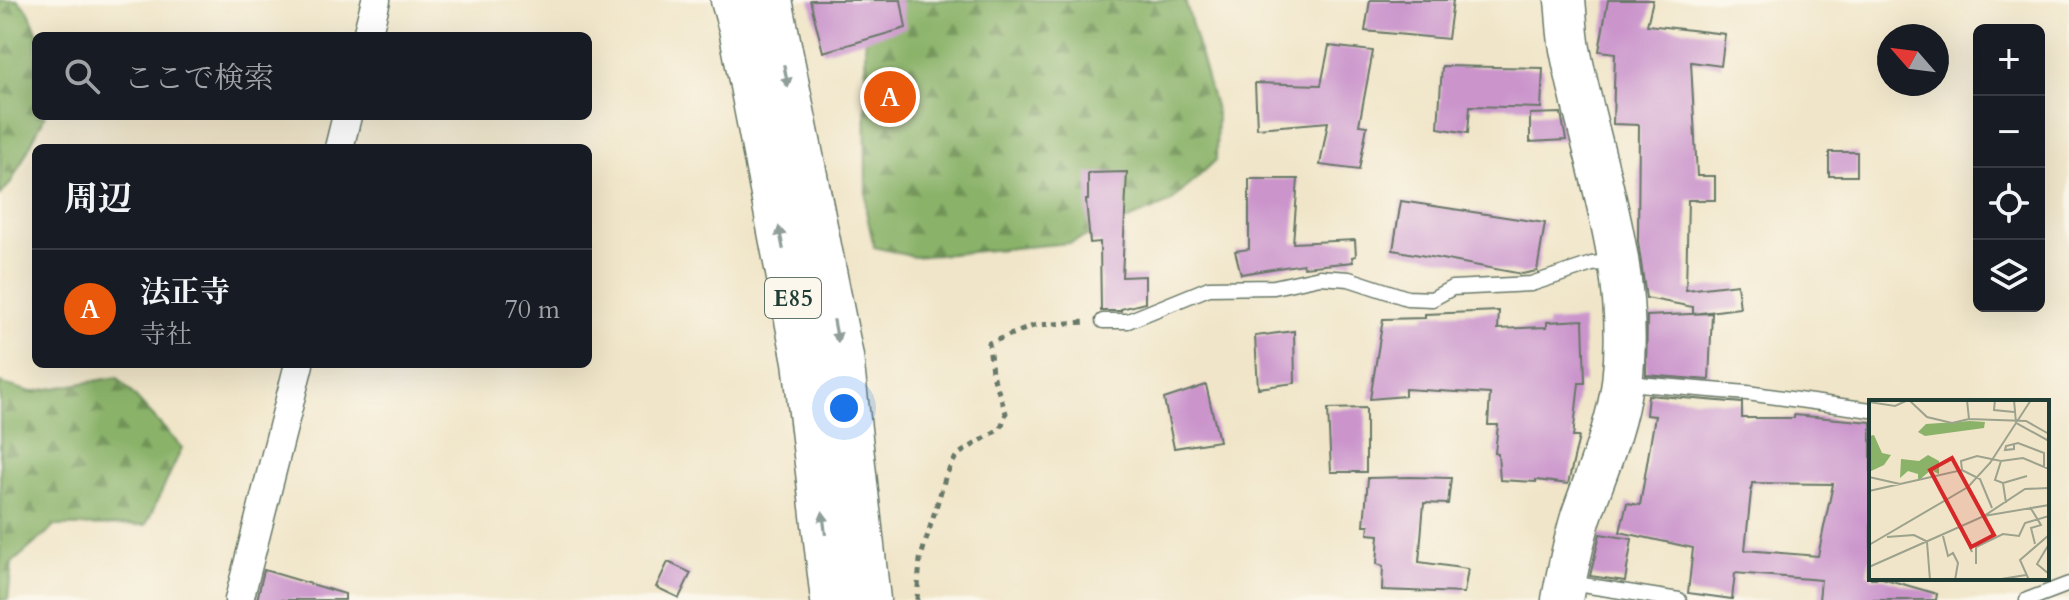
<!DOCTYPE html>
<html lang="ja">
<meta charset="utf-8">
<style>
body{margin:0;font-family:Cardo,"Noto Serif JP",serif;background:#242831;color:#f1f3f6}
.controls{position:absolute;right:24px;top:24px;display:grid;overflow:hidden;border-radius:12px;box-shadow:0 8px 32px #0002}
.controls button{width:72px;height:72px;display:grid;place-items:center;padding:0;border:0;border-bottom:2px solid #363941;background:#171b24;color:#f1f3f6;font:40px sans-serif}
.compass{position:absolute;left:1877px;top:24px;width:72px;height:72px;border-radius:50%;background:#171b24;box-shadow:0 8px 32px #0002;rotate:298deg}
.you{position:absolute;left:844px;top:408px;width:28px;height:28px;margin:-20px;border:6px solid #fff;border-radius:50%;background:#1a73e8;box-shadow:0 0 0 12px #1a73e833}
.badge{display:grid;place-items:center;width:52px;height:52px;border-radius:50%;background:#ea580c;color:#fff;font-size:26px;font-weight:700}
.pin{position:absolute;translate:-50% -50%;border:4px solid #fff;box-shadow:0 2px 8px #0006}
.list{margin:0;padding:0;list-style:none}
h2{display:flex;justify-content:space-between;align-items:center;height:104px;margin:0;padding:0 32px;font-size:34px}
h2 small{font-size:26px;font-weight:400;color:#9ea1a6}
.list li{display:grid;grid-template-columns:52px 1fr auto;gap:24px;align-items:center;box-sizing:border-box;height:120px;padding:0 32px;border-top:2px solid #363941}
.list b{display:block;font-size:30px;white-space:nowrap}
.list p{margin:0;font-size:26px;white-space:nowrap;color:#9ea1a6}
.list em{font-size:26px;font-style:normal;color:#9ea1a6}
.icon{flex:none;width:44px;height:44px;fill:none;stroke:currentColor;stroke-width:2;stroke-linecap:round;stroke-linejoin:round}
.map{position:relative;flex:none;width:2069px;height:600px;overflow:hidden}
.search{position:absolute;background:#171b24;box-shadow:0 8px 32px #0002;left:32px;top:32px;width:560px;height:88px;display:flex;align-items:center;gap:20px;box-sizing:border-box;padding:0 28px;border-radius:12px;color:#9ea1a6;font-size:30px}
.panel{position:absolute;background:#171b24;box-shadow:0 8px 32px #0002;left:32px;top:144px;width:560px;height:224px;border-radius:12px}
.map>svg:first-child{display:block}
.forest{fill:url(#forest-firs);stroke:#54784e;stroke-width:2}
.building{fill:#cb95cc;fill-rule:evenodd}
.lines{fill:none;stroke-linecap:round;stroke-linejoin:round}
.lane-casing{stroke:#687868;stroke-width:17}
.street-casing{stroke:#687868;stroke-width:31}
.secondary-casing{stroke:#687868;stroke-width:43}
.highway-casing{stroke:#687868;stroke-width:47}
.path{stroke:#687868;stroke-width:5;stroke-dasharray:6 6;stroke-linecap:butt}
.lane{stroke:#fff;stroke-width:14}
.street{stroke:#fff;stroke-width:28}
.secondary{stroke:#fff;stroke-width:40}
.highway{stroke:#fff;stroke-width:44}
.oneway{fill:#8f9e9a}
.labels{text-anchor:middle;stroke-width:8;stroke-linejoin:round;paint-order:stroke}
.shield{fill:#fbf7ec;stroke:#61756b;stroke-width:2}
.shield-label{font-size:24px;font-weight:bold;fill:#1f3d34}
.inset-road{fill:none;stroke:#9ca28d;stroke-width:2}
.view{fill:#d62828;fill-opacity:0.15;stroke:#d62828;stroke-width:4}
.inset-edge{fill:none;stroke:#1f3d34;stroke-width:4}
</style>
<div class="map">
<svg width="2069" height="600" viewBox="0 0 2069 600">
<defs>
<pattern id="forest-firs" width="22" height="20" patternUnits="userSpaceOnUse" patternTransform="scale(2)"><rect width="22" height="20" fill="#8ab269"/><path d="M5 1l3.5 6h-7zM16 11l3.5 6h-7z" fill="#709257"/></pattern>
</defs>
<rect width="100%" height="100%" fill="#fbf7ec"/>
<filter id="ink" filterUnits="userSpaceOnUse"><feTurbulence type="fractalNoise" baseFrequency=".0125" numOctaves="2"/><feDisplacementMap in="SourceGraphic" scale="16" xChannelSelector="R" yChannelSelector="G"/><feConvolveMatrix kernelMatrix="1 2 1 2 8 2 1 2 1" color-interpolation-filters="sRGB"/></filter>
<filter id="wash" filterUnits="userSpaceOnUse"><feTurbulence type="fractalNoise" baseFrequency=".006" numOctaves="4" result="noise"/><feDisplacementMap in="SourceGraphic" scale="32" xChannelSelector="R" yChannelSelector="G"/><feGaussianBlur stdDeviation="1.8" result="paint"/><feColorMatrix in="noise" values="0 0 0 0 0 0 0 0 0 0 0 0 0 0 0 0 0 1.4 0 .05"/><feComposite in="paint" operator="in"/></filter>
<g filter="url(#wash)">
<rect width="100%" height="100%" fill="#f0e5c8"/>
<path class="forest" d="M0,0H18L29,12L39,36H36V116H45L11,183L0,195Z
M865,0H1185L1217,114L1216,160L1170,203L1070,243L914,257L874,247L866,211Z
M117,377L182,448L146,525L55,526L12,563L8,600H0V383L31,392Z"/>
<g id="blocks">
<path class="building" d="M810,0H901L906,28L823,52Z
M1370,0H1453L1448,39L1365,31Z
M1608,0H1653L1647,25L1725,34L1721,66L1691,62L1697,176H1715V200H1688L1686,290L1737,284L1740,308L1693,314V307L1646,298L1638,241L1639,125L1613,124L1615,53L1599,51Z
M1329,46L1373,51L1359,125L1367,126L1359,170L1320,165L1328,122L1257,128L1255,83L1321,85Z
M1442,66L1543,68L1541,108L1470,106L1468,133L1438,128Z
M1561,113L1566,140L1530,142V114Z
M1829,152H1857V176H1829Z
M1127,172L1122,277L1145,276V303L1121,309V311H1101L1100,242L1090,243L1086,200H1088V173Z
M1249,179H1298L1293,243L1355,240L1356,256L1352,257L1353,262L1304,267L1303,264L1241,274L1235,251L1249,249Z
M1401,201L1545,223L1537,271L1522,274L1393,250Z
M1499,311L1498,329L1547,327V322L1583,320L1585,383H1579L1573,437H1579L1568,484L1536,480V482L1500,480L1498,454L1495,453L1498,425H1488L1490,394L1405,389V396L1370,399L1383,319L1425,318V314Z
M1712,313L1709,380L1646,375L1647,316Z
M1294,331L1295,383L1258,388L1255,336Z
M1206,385L1219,441L1174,448L1164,399Z
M1648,395L1742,403V418H1794V415L1871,422V553L1867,574L1871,575V578H1882L1937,594L1936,600H1819L1821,580L1735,573L1732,599L1688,593L1693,548L1620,532L1627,503L1640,505L1655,416L1646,415ZM1752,483L1833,484L1818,556L1745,550Z
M1366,408V472H1331L1328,409Z
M1410,477L1451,478L1448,504L1424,503L1419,562L1468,569L1464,593L1382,590L1383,566L1377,564L1379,535L1368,534L1369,525H1364L1368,478Z
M1600,534L1632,539L1625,581L1590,576Z
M668,562L691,573L679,598L656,587Z
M264,570L345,594V600H257Z"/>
</g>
</g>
<g filter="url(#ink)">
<use href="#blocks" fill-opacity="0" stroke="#687868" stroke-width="2"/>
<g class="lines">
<g class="lane-casing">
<path id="lane" d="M1103,321H1128L1209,288L1274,287L1320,277L1349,279L1407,298L1432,299L1452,288L1531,284L1592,264L1615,261
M1626,383L1747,393L1871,410
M1570,583L1679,600
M2027,600L2069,584"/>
</g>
<g class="street-casing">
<path id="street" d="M367,36L376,0
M339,148L347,116
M239,600L299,364"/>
</g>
<g class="secondary-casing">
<path id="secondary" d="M1562,600C1567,573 1573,544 1581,517C1596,473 1616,430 1622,383C1636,270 1593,163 1571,54C1567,37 1567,18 1565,0"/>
</g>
<g class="highway-casing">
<path id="highway" d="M733,0L741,28L805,361L833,600
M770,0L841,357L868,600"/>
</g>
<path class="path" d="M917,600L920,560L946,475L957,455L1001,428L1006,413L992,373L989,343L1036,325L1086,322"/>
<use href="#lane" class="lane"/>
<use href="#street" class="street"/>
<use href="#secondary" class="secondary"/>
<use href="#highway" class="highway"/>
</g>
<defs><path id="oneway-solid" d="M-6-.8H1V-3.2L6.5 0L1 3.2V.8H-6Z" transform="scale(2)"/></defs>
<g class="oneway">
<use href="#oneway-solid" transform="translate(786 76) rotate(79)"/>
<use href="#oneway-solid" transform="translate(781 238) rotate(-101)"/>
<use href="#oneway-solid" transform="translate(836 331) rotate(79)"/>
<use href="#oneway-solid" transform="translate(824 523) rotate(-97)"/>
</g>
</g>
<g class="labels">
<rect class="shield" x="765" y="278" width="56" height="40" rx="6"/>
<g class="shield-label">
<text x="793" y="306">E85</text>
</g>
</g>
<g transform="translate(1869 400)">
<rect width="180" height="180" fill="#f0e5c8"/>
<path d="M101,21L116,22L115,28L56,36L49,32L57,24ZM5,35L13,53L22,55L15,65L0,72V36ZM59,55L70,61V74L62,70L49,81V74L39,71L31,78L32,59L50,61Z" fill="#8ab269"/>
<path class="inset-road" d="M40,0L58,17L83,23L100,19M98,0L100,19L157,21L180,34M126,0L125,10L145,12M145,0L147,23L180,41M0,2L26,6L39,0M145,45V49L136,50L137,46L149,43L175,53V67M132,61L126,80L134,83L137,103M93,70L92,61L108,56L132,61L154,58L180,69M0,77L31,84M134,83L158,76M0,91L93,70L111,79L123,108M161,107L172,125L162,128L166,144M115,116L156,89L180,88M93,128L103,152M74,136L79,156L84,153L89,163L86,180M18,137L45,135L59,142M58,142L61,180M180,144L168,164L180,174M0,145L99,87L121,63L162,0M107,164V147L134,134L150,136L156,123L180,116M0,167L115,116L180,105M126,180L157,175M160,180L151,160L180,135"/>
<path class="view" d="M83,58L125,135L102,147L61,70Z"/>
<rect width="180" height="180" class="inset-edge"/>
</g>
</svg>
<div class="controls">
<button>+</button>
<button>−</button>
<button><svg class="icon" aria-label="locate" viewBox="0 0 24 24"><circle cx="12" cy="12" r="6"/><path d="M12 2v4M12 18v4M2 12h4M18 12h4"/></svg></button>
<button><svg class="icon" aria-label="layers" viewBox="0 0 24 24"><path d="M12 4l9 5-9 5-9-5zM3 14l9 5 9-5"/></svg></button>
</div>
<svg class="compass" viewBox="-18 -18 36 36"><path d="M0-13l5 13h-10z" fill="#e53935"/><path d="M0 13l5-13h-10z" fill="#9ea1a6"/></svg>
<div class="you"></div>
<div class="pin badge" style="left:890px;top:97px">A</div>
<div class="search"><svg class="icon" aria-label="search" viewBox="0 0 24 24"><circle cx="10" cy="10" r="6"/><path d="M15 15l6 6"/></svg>ここで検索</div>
<section class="panel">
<h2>周辺<small></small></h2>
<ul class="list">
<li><span class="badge">A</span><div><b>法正寺</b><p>寺社</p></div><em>70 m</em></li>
</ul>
</section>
</div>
